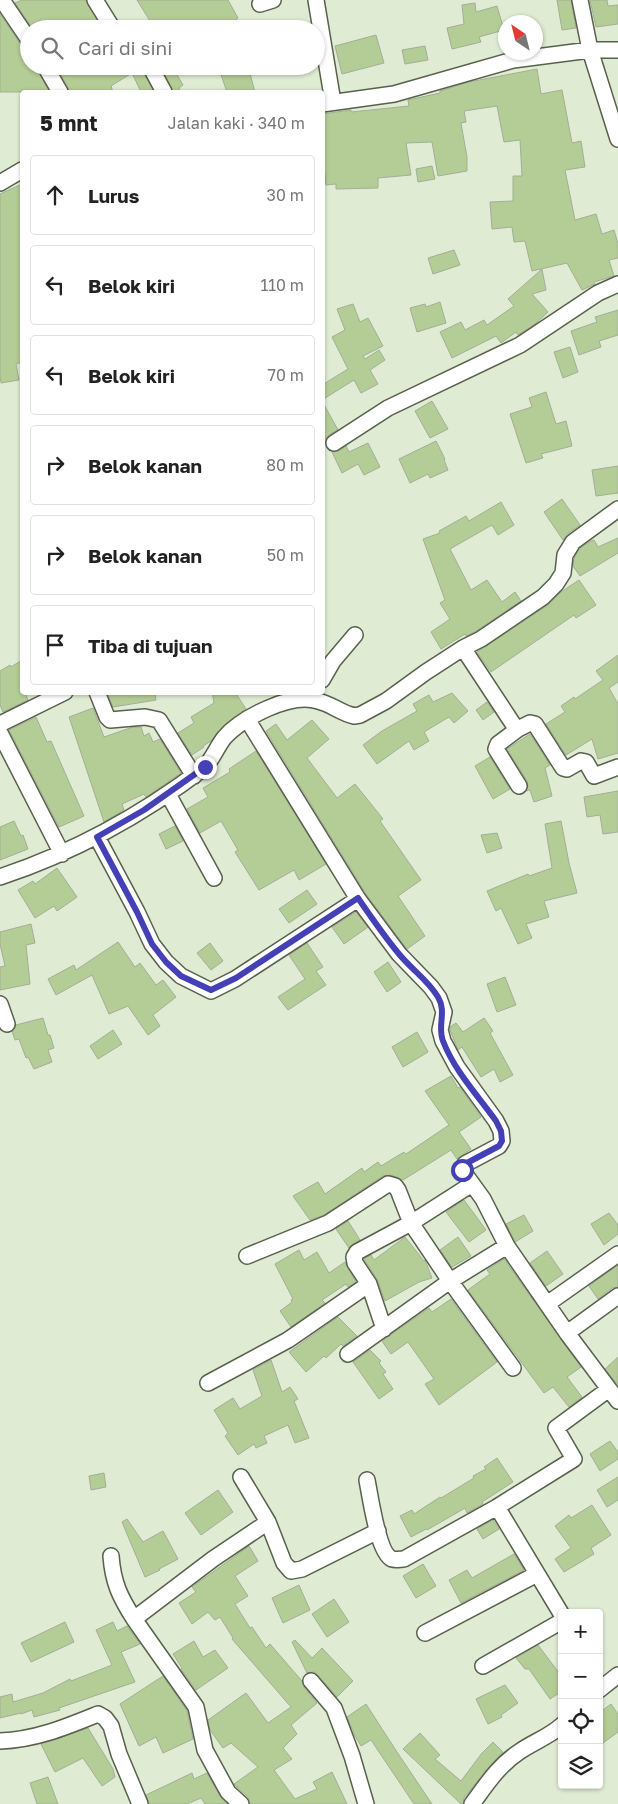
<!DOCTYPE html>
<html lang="id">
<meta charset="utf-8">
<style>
body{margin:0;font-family:"Golos Text",sans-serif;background:#f6f6f6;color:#222}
.controls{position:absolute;right:15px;bottom:15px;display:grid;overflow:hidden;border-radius:5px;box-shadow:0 1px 4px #0004}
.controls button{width:45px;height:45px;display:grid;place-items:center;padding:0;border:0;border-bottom:1px solid #e0e0e0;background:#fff;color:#222;font:25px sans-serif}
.compass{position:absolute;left:498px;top:15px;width:45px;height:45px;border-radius:50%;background:#fff;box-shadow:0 1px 4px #0004;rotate:325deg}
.stop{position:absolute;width:15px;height:15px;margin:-11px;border:4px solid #4440b6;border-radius:50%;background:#fff}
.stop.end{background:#4440b6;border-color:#fff;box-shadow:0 1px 5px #0008}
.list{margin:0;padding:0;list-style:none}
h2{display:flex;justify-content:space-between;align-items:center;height:65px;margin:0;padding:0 20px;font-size:21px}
h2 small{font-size:16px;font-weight:400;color:#767676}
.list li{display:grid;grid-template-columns:32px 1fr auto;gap:15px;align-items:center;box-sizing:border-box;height:80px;margin:0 10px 10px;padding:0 10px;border:1px solid #e0e0e0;border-radius:5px}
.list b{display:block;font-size:19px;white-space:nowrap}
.list em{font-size:16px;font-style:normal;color:#767676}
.icon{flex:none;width:28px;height:28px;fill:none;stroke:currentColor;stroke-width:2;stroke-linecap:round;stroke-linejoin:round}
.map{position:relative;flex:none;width:618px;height:1804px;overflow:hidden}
.search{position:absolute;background:#fff;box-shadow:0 1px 4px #0004;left:20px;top:20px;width:305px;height:55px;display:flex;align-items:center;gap:12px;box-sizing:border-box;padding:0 18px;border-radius:28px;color:#767676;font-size:19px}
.panel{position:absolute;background:#fff;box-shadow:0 1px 4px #0004;left:20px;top:90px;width:305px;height:605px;border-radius:5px}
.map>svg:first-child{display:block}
.building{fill:#b4cd96;stroke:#a3ae96}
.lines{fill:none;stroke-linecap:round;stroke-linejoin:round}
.street-casing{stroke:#57614b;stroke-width:18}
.street{stroke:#fff;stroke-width:15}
.route{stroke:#4440b6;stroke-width:6}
</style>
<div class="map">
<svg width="618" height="1804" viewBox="0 0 618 1804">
<rect width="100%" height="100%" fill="#dfebd2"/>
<path class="building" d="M22,0H86L102,29H33L15,3Z
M137,0H228L238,18L223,29H155Z
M557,0H571L576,28L562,30Z
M590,0H607L608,6L618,5V24L596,27Z
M475,3L476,12L497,6L504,30L479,37L481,42L452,49L447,28L464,24L462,5Z
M0,14L21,45L26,49L29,54V66H36L49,92H0Z
M376,35L384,63L342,74L335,46Z
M425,46L428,60L405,64L402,50Z
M56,66H141L154,92H141L132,73L111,86L113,92H69L68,87Z
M161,66H172L183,85L179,88L181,92H173Z
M218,66H245L246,70H249L255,92H227Z
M537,69L541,94L562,90L572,143L581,141L585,167L565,170L575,220L596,214L602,234L614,230L618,244V258L609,260L614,276L594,282L595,284L582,290L567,263L532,271L525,241L514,242L512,227L492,229L490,202L513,201V176H522L520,140L504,142L497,106L464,111L466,122L461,123L467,157V171L438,176L432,142L406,143L411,175L378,178V188L336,189V184L326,185L322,145V114L351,110V112L409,106L408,100L440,93V91L469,82Z
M432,166L435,179L418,182L416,169Z
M22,184V362L16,364L19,380L1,383L0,376V194Z
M454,250L460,265L433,274L428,258Z
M542,269L546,290L532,294L548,312L535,324L518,335L516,332L501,343L496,336L452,358L440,332L461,322L465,330L484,320L487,325L514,306L508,299Z
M440,302L446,323L417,332L410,308L425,304L426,307Z
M353,304L360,322L368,318L383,346L363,356L365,359L379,350L385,360L370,370L378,384L361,393L354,380L322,400V385L348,369L332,337L345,330L337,309Z
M618,310V335L599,341L601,347L579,355L571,331L597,322L595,317Z
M570,347L578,372L563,378L554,352Z
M546,392L556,424L566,421L572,446L541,454L543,458L526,463L510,414L532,407L529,398Z
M322,401L338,430L329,435L322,443Z
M432,401L448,429L430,438L415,411Z
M436,441L445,459L444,460L448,470L430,478L428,474L410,483L399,459Z
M368,443L380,467L364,475L358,464L342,473L332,452L339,451L346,446L349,452Z
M618,466V493L596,496L592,470Z
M562,499L580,525L567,534L563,540L544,512Z
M501,502L514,525L498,535L492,525L450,549L471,590L487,580L502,602L515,592L521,601L476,631L466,636L465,634L441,649L431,632L450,619L440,603L445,600L423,539L440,533L439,531L466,516L469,521Z
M618,538V553L580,576L573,566L574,558L580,548L591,541L594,540L598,547Z
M579,580L596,605L576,618L574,615L491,672L477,652L548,605L561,592Z
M618,655V682L609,688L618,704V753L598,759L592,739L566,755L546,724L565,712L561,706L574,697L575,699L603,680L596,671Z
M22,660V692H25L28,700L3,712L0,705V671L10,665L11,667Z
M107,692H155L156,700L113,707Z
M212,692H235L246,709L225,724L211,741L203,746L204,747L192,755L178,733L194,723L191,717L214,703Z
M452,693L468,711L454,723L449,717L424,732L429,741L414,750L409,741L377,764L363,745L382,731L417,711L413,704L429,695L433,702Z
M487,702L494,712L483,720L476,710Z
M93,708L104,737L133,727H141L144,736L149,733L153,742L160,739L181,773L146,797L144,794L122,804L124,810L104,822L69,717Z
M36,717L47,742L51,741L84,816L59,827L9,730Z
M312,720L329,739L307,758L337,798L355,784L383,819L380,821L421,880L398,896L425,936L407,949L366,894L266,731L276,724L287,740Z
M530,734L550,765L545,768L552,796L534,802L530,790L526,791L528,786L527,781L507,749Z
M256,751L326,864L299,880L294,870L259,890L235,852L238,850L221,821L200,833L187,809L208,797L203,788L230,772L229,769Z
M490,757L510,789L493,799L475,766Z
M618,791V832L603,834L600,815L587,817L584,797Z
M14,821L21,836L23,835L28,849L0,860V827Z
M561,821L569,863L577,893L544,901L549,917L526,924L532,938L518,944L501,908L496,911L487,891L528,874L529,876L552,868L545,824Z
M175,826L183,841L166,849L159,834Z
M497,833L502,848L487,853L481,835Z
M57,868L77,897L57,911L54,906L35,918L18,890L33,881L35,884Z
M307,890L317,904L289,923L279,909Z
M356,912L368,927L344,944L332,927Z
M31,924L35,943L26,945L30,984L0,990V967L5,966L0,944V932Z
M118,942L135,967L140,963L156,985L163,980L176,997L153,1015L160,1026L148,1035L128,1006L109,1014L92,975L56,995L48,979L74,965L76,970Z
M210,943L223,961L211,970L197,953Z
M307,943L323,967L316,971L326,985L288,1010L278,997L305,979L289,955Z
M388,962L401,982L387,992L374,972Z
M505,977L516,1005L497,1012L487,984Z
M43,1018L48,1035H50L54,1048L48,1050L52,1062L34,1069L28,1057L26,1058L19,1039L15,1040L12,1031L16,1025Z
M484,1018L493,1031L490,1033L513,1075L500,1082L494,1069L481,1077L462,1047L458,1050L450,1030V1027L456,1023L463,1032Z
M113,1030L122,1044L98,1059L90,1046Z
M417,1032L428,1052L403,1067L392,1047Z
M451,1076L458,1088L460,1087L481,1117L459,1132L471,1149L457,1159L451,1150L403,1180L391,1175L383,1176L324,1215L310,1220L293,1196L318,1182L325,1194L362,1168L364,1172L378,1162L381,1166L404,1152L406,1154L449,1125L425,1091Z
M464,1200L486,1230L469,1242L446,1212Z
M609,1213L618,1225V1234L604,1245L591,1224Z
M524,1215L533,1231L515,1242L506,1224Z
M348,1221L360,1240L349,1248L336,1229Z
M405,1237L424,1261L425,1260L432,1278L419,1282L385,1301L377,1279L364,1259L371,1255L374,1260Z
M458,1237L471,1256L452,1267L440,1250Z
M299,1250L304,1260L317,1252L329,1273L345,1262L356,1282L348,1287L346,1284L322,1300L325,1303L291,1327L280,1311L292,1302L291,1300L293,1299L275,1264Z
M547,1251L563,1274L546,1286L530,1263Z
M504,1259L581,1367L567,1377L582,1397L569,1407L553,1387L544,1393L468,1290L490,1274L487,1270Z
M618,1265V1287L612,1288L598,1299L589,1286Z
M451,1299L497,1362L439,1405L425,1384L434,1379L408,1342L391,1354L382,1341L429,1308L432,1312Z
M338,1317L357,1336L343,1346L341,1344L326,1358L324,1356L306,1372L289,1352Z
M370,1350L381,1361L379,1363L386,1372L383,1374L393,1389L379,1399L353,1362Z
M618,1357V1385L605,1369Z
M271,1360L282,1392L290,1387L298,1399L294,1401L309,1438L295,1443L288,1425L264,1436L267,1443L256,1448L254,1444L238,1455L225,1436L228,1433L214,1410L233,1398L240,1409L262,1396L253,1370Z
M610,1441L618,1452V1459L600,1471L590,1454Z
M497,1458L513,1482L482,1502L483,1504L467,1513L465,1508L427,1530L426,1529L411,1537L400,1516L412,1510L414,1514L440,1497L441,1498L474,1478L473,1476L486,1469L484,1467Z
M104,1473L106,1487L91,1490L89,1476Z
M618,1477V1500L607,1507L597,1490Z
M218,1490L233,1512L201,1535L185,1513Z
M592,1505L611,1535L591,1548L594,1554L564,1572L555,1559L571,1548L555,1526L569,1515L571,1518Z
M127,1519L143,1542L163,1531L178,1559L159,1569L160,1570L145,1577L122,1522Z
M493,1520L499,1529L483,1539L477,1529Z
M249,1546L258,1561L235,1576L248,1596L235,1604L250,1628L252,1627L266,1648L270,1644L302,1681L304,1687L317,1703L291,1725L297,1734L283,1748L292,1759L274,1770L295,1799L317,1789L313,1782L332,1772L347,1804H250L248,1797L234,1784L258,1767L231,1743L223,1748L210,1730L208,1720L246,1693L268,1723L291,1707L232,1639L233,1638L220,1617L215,1620L208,1612L192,1624L179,1603L196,1592L192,1587Z
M514,1554L524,1570L461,1603L449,1580L467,1570L472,1578Z
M423,1564L436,1586L416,1598L403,1576Z
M299,1585L310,1610L283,1623L272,1598Z
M334,1599L349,1622L327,1637L312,1614Z
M65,1622L74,1642L31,1662L21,1643Z
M113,1622L117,1631L127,1626L140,1644L121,1652L135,1682L59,1708L60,1710L34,1717L32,1710L21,1714V1713L0,1718V1697L12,1694L13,1702L43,1693L70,1679L71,1681L112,1665L96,1630Z
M295,1640L312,1658L322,1648L353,1681L337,1697L318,1675L314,1672L307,1673L292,1642Z
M194,1641L203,1657L215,1650L228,1668L196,1690L181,1669L182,1668L173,1654Z
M538,1645L562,1677V1691L550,1699L529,1669H525L516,1658Z
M163,1676L187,1711L193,1739L163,1753L156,1737L139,1746L120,1704Z
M505,1685L518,1703L501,1715L502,1717L488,1724L476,1699Z
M366,1704L397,1752L432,1804H414L371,1740L361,1746L355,1736L347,1717Z
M611,1704L618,1714V1732L599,1746V1713Z
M88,1728L113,1769L115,1777L102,1786L83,1758L55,1772L41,1744Z
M420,1733L440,1755L435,1759L461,1781L482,1753L493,1742L503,1752L486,1770L464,1798L463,1804H461L403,1749Z
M192,1773L194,1779L207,1773L220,1796L227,1804H205L201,1798L187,1804H149L146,1795Z
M48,1777L58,1804H37L30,1783Z"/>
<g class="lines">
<g class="street-casing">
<path id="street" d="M2,0L29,40
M95,0L113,29
M316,0L333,102
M580,0L590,50L618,139
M260,4L273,0
M45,66L60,92
M150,66L164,92
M322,104L394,94L513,60L590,50H618
M0,183L22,170
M334,443L388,408L520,345L598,293L618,284
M463,648L515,727L518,729L530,723L535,724L563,768L567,769L581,761L586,762L594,776L618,767
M322,680L333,661L355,635
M97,692L107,717L110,720L145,717L159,720L194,776
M247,719L358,899L399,954L431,987L439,998L444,1012L440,1030L443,1041L457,1067L496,1121L501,1131L502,1141L499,1146L465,1164L462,1170L483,1199L507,1246
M0,724L65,692
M518,729L498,744L496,749L519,786
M0,733L62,854
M168,794L214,878
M97,837L137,912L152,944L166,962L181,976L211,991L235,979L358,899
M0,877C75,852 142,815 205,767C213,758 217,747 224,738C241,718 291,692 318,701C331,704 341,713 354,716L360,715L386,701L426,672L463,648L481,639L543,597L556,584L563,573L565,555L573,542L618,509
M0,1004L7,1024
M247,1256L328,1223L388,1184L395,1186L398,1190L411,1223L472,1184
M547,1304L618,1254
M384,1329L369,1284L355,1263L354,1257L357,1252L411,1223L450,1281L513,1368
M567,1333L618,1296
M348,1354L450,1281L507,1246L567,1333L618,1401
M208,1383L288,1340L369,1284
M241,1477L268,1522L213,1559L134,1619L196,1707L205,1750L228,1792L241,1804
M367,1480C370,1495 378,1553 392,1559C395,1560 401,1559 404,1559L497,1507
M268,1522L284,1563L291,1571L302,1569L378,1531
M111,1556C113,1583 120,1597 134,1619
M562,1615L497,1507L574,1459L556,1428L609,1389
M425,1633L537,1574
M483,1666L562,1621
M311,1681L334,1708L352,1756L366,1804
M599,1690L618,1675
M0,1741C35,1740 66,1727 98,1714L105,1718L111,1726L119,1754L140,1804
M472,1804C486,1785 499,1765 519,1752C533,1742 549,1737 562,1725"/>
</g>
<use href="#street" class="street"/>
</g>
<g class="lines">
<path class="route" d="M205,767L144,810L97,837L137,912L152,944L166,962L181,976L211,990L236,978L358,898C371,917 384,936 399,954C411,969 428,980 438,997C447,1012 437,1026 443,1041C454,1070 478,1096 496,1121L501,1131L502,1141L499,1146L465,1164L462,1170"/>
</g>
</svg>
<div class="controls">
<button>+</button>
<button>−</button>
<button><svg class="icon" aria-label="locate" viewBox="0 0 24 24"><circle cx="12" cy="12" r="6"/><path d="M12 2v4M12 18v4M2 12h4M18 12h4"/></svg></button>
<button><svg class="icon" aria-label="layers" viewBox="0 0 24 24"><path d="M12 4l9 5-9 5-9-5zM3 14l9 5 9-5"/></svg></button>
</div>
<svg class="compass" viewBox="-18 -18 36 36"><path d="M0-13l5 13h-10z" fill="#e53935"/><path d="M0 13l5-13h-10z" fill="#767676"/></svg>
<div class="stop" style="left:462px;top:1170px"></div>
<div class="stop end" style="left:205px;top:767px"></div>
<div class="search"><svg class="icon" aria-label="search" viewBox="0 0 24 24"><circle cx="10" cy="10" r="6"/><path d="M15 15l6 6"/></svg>Cari di sini</div>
<section class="panel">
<h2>5 mnt<small>Jalan kaki · 340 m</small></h2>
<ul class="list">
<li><svg class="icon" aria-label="ahead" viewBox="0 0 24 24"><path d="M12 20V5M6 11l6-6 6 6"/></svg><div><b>Lurus</b></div><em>30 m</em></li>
<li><svg class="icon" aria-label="left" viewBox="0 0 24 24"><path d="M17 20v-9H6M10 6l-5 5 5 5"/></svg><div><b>Belok kiri</b></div><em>110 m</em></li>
<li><svg class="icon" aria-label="left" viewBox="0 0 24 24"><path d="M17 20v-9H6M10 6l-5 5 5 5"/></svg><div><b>Belok kiri</b></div><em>70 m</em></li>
<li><svg class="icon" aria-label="right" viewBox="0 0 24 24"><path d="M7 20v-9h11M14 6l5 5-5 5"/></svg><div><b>Belok kanan</b></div><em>80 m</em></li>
<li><svg class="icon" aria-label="right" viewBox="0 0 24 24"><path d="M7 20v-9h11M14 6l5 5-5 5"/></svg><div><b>Belok kanan</b></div><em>50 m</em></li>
<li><svg class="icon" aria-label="arrive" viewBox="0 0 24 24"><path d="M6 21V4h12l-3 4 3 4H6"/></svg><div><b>Tiba di tujuan</b></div></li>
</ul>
</section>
</div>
